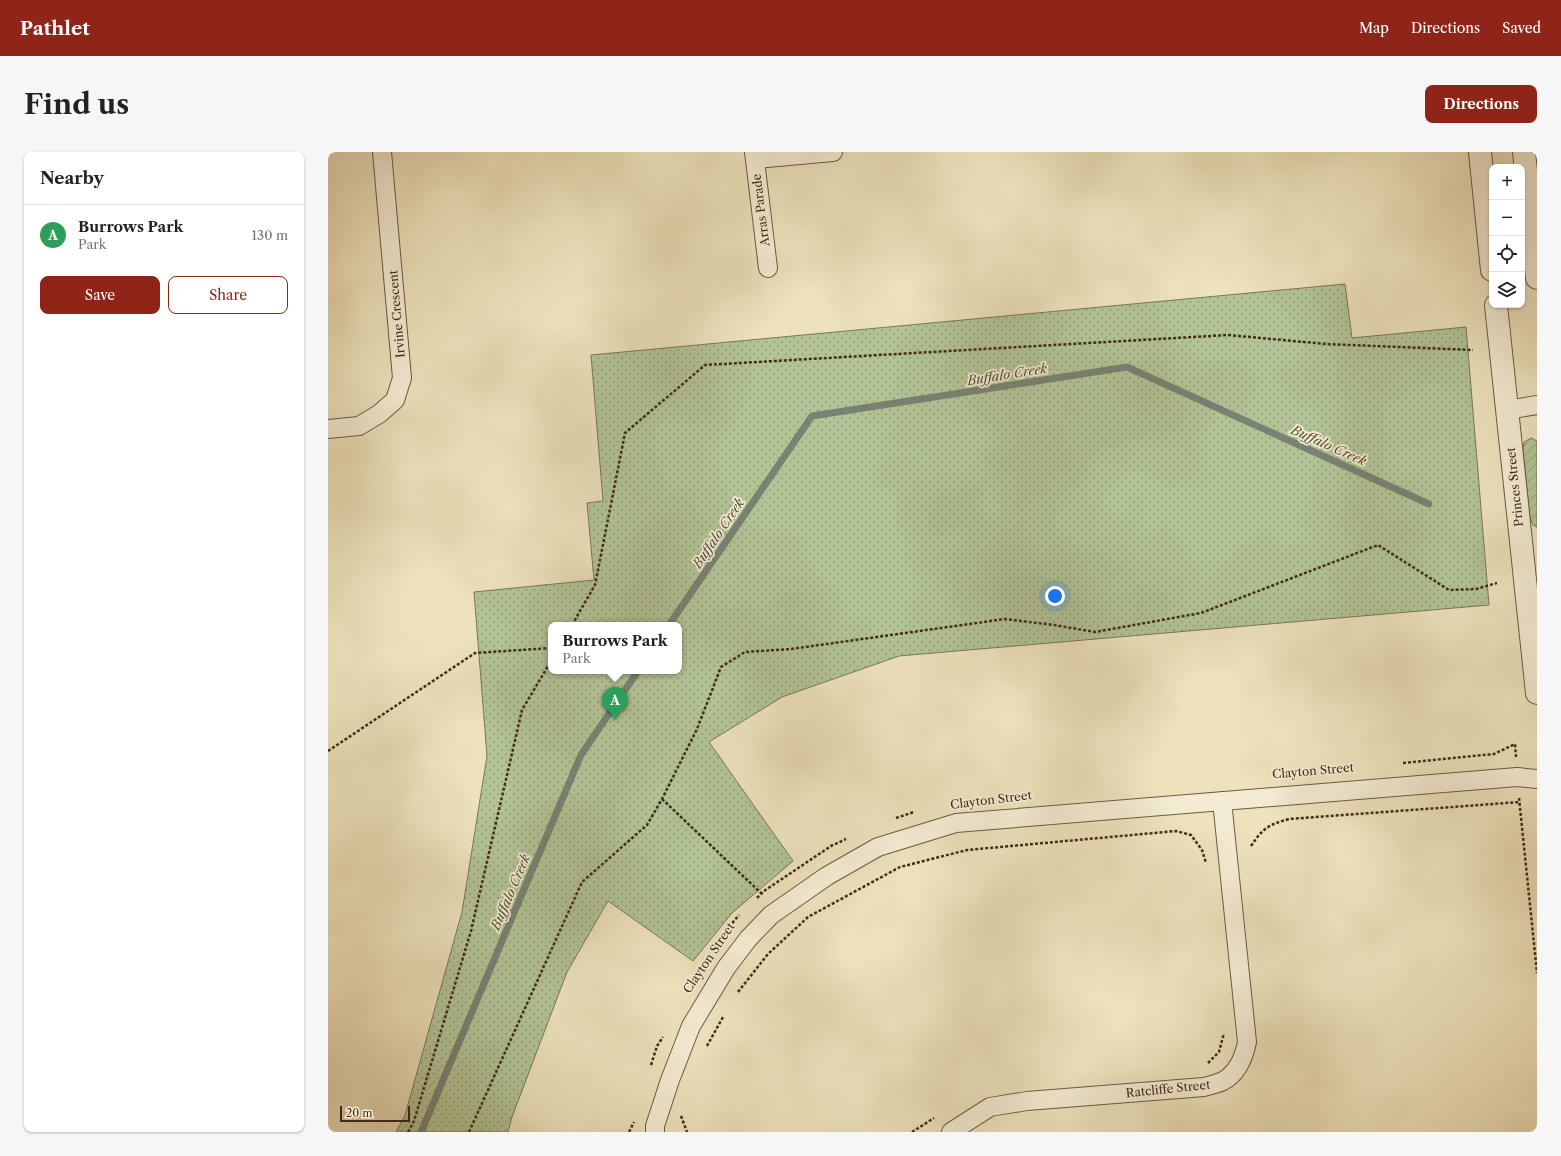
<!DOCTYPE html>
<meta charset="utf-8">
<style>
body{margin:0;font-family:"Libre Caslon Text",serif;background:#f6f6f6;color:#202124}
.controls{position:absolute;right:12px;top:12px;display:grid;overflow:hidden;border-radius:8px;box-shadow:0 1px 3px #0004}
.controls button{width:36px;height:36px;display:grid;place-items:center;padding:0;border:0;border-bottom:1px solid #e0e0e0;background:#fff;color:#202124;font:20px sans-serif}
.scale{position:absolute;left:12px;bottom:10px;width:70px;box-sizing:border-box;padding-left:4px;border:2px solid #432b17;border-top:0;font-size:11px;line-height:14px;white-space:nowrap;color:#432b17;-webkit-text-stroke:3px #f3ecd3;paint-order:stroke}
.you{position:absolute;left:727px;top:444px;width:14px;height:14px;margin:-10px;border:3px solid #fff;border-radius:50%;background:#1a73e8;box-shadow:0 0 0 6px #1a73e833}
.badge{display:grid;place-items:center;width:26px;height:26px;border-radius:50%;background:#8f2418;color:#fff;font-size:13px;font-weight:700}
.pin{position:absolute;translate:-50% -33px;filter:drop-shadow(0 1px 2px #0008)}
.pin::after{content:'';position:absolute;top:21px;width:14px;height:12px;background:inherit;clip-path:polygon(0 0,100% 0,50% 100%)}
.popup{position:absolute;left:220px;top:470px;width:134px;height:52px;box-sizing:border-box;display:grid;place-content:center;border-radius:8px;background:#fff;filter:drop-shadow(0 1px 3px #0005);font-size:13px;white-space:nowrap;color:#757577}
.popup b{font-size:15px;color:#202124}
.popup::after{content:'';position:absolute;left:50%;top:100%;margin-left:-8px;border:8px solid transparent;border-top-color:#fff}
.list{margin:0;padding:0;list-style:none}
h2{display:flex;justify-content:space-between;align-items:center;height:52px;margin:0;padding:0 16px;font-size:17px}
h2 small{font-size:13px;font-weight:400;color:#757577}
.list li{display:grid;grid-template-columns:26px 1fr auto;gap:12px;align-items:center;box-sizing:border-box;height:60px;padding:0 16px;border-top:1px solid #e0e0e0}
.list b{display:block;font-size:15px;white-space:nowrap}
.list p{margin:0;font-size:13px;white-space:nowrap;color:#757577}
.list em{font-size:13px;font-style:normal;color:#757577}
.actions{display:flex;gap:8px;padding:12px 16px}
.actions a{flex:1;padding:9px 0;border:1px solid #8f2418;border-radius:8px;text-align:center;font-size:14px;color:#8f2418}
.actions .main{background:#8f2418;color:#fff}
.icon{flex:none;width:22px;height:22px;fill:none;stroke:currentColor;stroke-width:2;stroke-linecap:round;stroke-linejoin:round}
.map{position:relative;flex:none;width:1209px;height:980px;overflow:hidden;border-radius:8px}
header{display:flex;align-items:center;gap:24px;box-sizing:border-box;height:56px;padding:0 20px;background:#8f2418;color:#fff}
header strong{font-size:19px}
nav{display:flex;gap:22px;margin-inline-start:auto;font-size:14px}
.intro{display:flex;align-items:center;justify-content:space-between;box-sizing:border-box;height:96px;padding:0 24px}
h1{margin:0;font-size:28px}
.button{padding:10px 18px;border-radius:8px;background:#8f2418;color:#fff;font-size:14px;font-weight:700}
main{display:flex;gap:24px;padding:0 24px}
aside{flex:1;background:#fff;border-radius:8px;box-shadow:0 1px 3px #0004}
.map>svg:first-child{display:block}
.park{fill:url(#park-dots);stroke:#7a7856;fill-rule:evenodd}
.garden{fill:url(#garden-furrows);stroke:#7a7856}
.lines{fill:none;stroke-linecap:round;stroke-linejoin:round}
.stream{stroke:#778373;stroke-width:7}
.minor-casing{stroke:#6e5940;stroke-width:20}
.tertiary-casing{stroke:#6e5940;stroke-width:24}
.path{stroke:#432b17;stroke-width:2.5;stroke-dasharray:3 2;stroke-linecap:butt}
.minor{stroke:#f3ecd3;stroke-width:18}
.tertiary{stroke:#f3ecd3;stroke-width:22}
.labels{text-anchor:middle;stroke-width:3.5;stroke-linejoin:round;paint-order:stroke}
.street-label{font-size:12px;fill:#432b17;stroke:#f3ecd3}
.water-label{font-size:13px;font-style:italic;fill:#58503e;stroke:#f3ecd3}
</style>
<header>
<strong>Pathlet</strong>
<nav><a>Map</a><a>Directions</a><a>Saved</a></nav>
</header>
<div class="intro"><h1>Find us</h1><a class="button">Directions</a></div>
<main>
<aside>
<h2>Nearby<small></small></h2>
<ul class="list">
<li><span class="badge" style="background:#2e9e5b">A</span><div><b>Burrows Park</b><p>Park</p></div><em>130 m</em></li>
</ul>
<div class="actions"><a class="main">Save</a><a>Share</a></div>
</aside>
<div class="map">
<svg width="1209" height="980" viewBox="0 0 1209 980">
<defs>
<pattern id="park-dots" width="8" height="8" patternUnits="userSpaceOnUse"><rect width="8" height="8" fill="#b2c496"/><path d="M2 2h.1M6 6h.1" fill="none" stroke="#929f79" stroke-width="1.8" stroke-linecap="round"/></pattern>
<pattern id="garden-furrows" width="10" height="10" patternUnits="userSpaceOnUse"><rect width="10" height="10" fill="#b2c496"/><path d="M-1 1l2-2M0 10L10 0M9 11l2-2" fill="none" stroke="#929f79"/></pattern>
</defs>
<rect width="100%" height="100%" fill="#ede2bc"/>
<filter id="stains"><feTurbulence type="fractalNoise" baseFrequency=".005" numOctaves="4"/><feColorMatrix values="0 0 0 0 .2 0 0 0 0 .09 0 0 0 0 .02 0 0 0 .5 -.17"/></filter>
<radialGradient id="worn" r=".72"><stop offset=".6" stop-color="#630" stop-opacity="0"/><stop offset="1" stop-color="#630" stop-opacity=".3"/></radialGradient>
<path class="park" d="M1017,132L1024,186L1138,175L1161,453L571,504L454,545L381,590L465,709L404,761L365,809L280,749L239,820L184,965L180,980H68L77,963L134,760L159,604L146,440L266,428L259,351L275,349L263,203ZM223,473H351V519H223Z"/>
<path class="garden" d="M1203,286L1209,289V375L1205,373L1202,366L1195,297L1196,290Z"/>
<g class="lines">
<path class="stream" d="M341,473L484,264L799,215L1101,352
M93,980L253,603L310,519"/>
<g class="minor-casing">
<path id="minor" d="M426,0L440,116
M427,7L505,0
M1179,258L1209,253
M0,277L31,274L51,262L67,248L74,226L54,0
M327,980V974L342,928L363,874L398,816L420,787L443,763L499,724L550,695L628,671L1189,625L1209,627
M623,980L662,955L699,949L876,935C882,933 889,932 895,929C910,921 916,905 919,890L894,649"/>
</g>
<g class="tertiary-casing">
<path id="tertiary" d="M1152,0L1164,118
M1196,0L1209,126
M1168,153L1209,541"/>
</g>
<path class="path" d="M244,473L267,433L297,281L377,213L900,183L998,192L1145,198
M0,599L147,501L223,496
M1075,611L1166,602L1187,592L1188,605
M1191,646L1209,821
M334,647L433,741
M568,666L586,660
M923,694C935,676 940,673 961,667L1192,650
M429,746L436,739L503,694L518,687
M401,775L411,763
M410,840L440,802L480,765L572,715L639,698L848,679L863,683L874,698L878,711
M379,894L395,865
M880,911L891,900L896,881
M323,913L329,894L335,885
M353,964L359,980
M80,980L86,969L143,779L194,558L223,509
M141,980L254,730L319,673L334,647L369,577L393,515L417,500L463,497L677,467L726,473L767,480L873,461L1050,393L1121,438L1148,437L1169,431
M301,980L306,970
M584,980L606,966"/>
<use href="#minor" class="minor"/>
<use href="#tertiary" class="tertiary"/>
</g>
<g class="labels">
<g class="street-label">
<text transform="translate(433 58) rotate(-97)" y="4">Arras Parade</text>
<text transform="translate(69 162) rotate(-95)" y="4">Irvine Crescent</text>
<text transform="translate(1187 335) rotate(-96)" y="4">Princes Street</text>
<text transform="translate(985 619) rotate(-5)" y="4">Clayton Street</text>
<text transform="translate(663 648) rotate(-7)" y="4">Clayton Street</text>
<text transform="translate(381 806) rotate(-56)" y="4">Clayton Street</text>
<text transform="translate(840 937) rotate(-6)" y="4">Ratcliffe Street</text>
</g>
<g class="water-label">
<text transform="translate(679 222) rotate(-9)" y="5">Buffalo Creek</text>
<text transform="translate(1001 293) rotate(24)" y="5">Buffalo Creek</text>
<text transform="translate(390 381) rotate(-56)" y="5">Buffalo Creek</text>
<text transform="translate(182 740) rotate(-67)" y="5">Buffalo Creek</text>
</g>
</g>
<rect width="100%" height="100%" filter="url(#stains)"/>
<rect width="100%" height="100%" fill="url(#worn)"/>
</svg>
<div class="controls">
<button>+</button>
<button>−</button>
<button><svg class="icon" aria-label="locate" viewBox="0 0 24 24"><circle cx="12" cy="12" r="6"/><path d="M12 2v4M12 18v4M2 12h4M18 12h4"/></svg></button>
<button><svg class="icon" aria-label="layers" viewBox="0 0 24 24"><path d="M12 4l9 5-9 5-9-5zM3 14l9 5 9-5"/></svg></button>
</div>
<div class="scale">20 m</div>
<div class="you"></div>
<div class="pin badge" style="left:287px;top:568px;background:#2e9e5b">A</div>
<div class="popup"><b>Burrows Park</b>Park</div>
</div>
</main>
